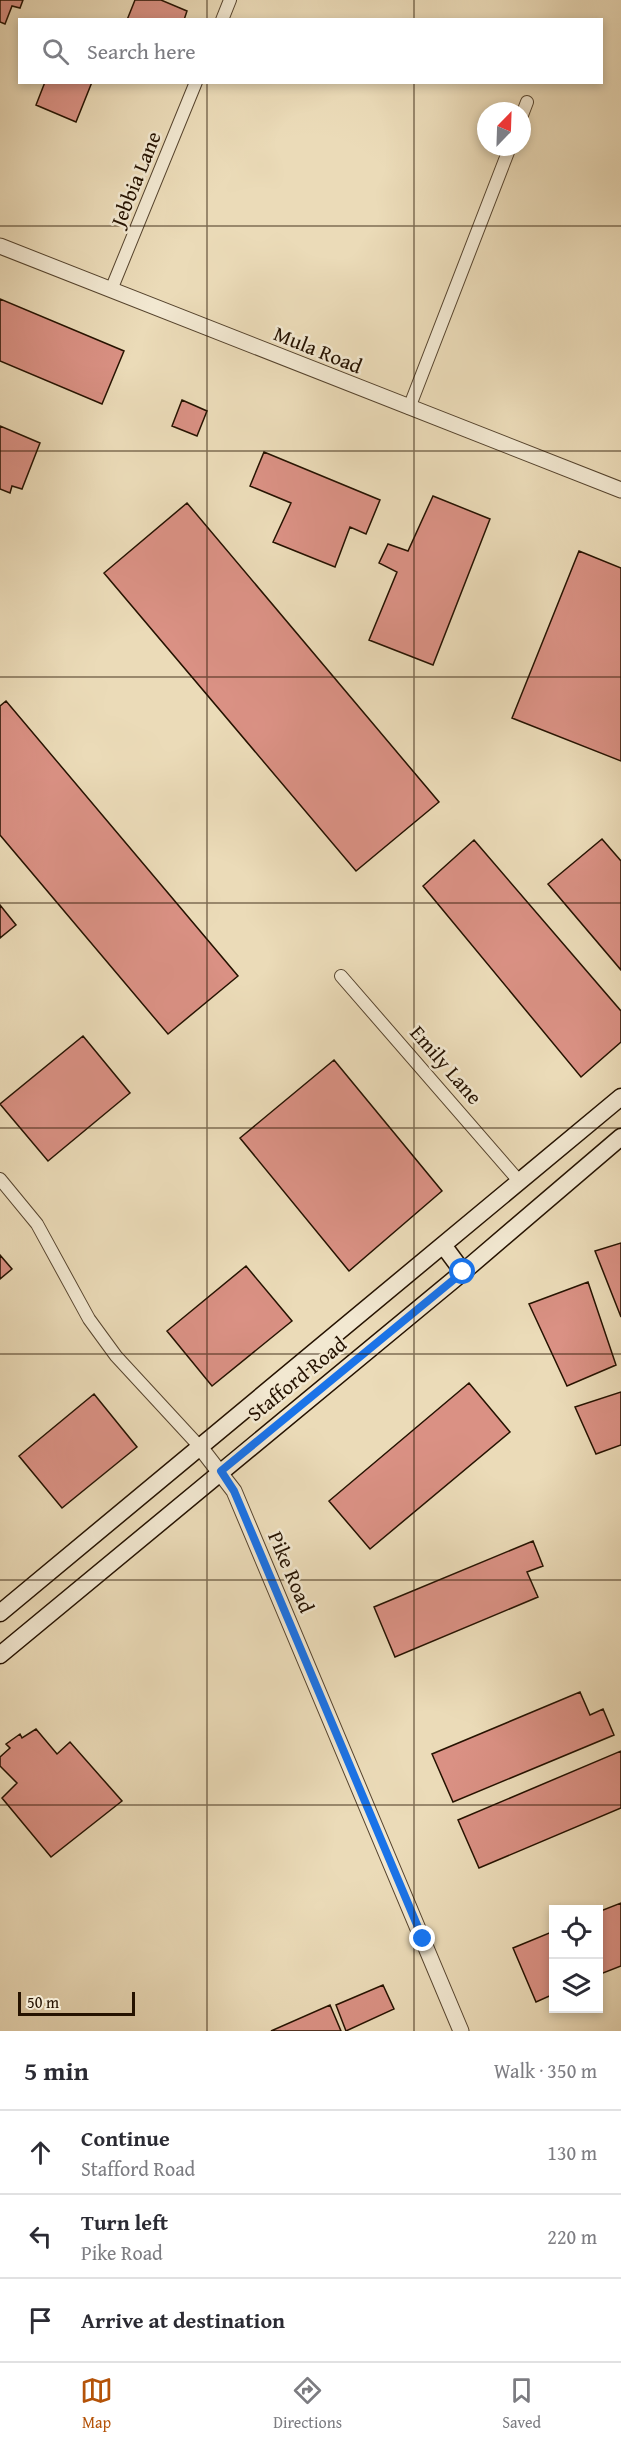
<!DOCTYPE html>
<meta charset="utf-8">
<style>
body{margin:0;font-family:"Gentium Book Plus",serif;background:#f7f7f7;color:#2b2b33}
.controls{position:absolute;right:18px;bottom:18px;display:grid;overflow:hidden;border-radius:0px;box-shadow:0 3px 9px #0003}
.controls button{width:54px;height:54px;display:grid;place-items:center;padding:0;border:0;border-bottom:2px solid #e1e1e2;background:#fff;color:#2b2b33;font:30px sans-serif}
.compass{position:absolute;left:477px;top:102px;width:54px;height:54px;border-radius:50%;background:#fff;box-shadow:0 3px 9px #0003;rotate:23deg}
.scale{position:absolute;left:18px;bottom:15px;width:117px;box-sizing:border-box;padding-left:6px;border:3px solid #251200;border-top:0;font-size:16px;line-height:21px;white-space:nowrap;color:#251200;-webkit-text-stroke:4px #f2e8d1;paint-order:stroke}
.stop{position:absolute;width:18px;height:18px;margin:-14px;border:4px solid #1a73e8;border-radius:50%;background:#fff}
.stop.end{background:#1a73e8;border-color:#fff;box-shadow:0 2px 6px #0008}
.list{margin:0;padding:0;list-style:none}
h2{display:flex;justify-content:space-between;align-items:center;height:78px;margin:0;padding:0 24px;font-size:26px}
h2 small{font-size:20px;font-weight:400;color:#7c7c81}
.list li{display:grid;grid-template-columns:39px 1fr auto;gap:18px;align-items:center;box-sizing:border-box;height:84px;padding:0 24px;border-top:2px solid #e1e1e2}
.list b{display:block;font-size:22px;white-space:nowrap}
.list p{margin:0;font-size:20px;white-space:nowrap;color:#7c7c81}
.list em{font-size:20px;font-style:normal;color:#7c7c81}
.icon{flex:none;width:33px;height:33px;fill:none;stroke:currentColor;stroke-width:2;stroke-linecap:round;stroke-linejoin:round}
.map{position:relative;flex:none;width:621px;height:2031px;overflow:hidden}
.search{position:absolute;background:#fff;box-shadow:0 3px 9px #0003;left:18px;right:18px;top:18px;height:66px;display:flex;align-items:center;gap:15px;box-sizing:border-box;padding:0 21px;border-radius:0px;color:#7c7c81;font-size:22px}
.sheet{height:330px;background:#fff}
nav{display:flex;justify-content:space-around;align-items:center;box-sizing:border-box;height:84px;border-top:2px solid #e1e1e2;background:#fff;font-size:16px;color:#7c7c81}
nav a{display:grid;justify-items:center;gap:3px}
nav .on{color:#b45309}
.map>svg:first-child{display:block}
.building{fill:#da9184;stroke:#251200;stroke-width:1.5}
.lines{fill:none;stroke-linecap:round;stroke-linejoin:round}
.minor-casing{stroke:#56442e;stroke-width:14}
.tertiary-casing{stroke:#56442e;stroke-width:17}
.secondary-casing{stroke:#251200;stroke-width:19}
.minor{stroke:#f2e8d1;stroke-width:12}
.tertiary{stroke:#f2e8d1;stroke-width:15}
.secondary{stroke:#f2e8d1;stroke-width:16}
.route{stroke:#1a73e8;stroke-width:8}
.grid{fill:none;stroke:#251200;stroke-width:1.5;stroke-opacity:0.55}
.labels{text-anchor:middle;stroke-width:5;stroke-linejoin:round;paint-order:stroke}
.street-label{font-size:21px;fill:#251200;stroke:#f2e8d1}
</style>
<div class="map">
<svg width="621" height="2031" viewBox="0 0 621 2031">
<rect width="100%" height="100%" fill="#ebdbb8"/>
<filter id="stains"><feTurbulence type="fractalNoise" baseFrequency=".00333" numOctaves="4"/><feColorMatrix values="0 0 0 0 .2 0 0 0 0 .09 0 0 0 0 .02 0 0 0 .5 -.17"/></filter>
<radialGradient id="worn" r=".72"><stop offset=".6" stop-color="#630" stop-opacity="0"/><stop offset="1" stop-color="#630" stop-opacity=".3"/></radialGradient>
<path class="building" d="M0,0H23L20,8L12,6L5,24L0,22Z
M135,0H161L187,11L184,20H127Z
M45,82H92L76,122L36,105Z
M0,299L124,351L102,404L0,361Z
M182,400L207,411L197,436L172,426Z
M0,426L40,443L22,489L12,486L10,493L0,489Z
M264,452L380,500L366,534L350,527L335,567L273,542L291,503L250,486Z
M433,496L490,519L433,665L369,640L397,572L379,563L388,544L408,551Z
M187,503L439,802L356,871L104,573Z
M579,551L621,568V761L512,718Z
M6,701L238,976L168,1034L0,835V706Z
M602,839L621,861V970L548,884Z
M474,840L621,1011V1042L581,1077L423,886Z
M0,905L16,925L0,938Z
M83,1036L130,1093L48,1161L0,1104Z
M334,1060L442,1191L349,1271L240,1138Z
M621,1243V1317L595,1251Z
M0,1255L12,1269L0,1279Z
M246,1266L292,1321L212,1386L167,1331Z
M588,1282L616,1365L567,1386L529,1304Z
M469,1383L510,1432L370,1549L329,1501Z
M621,1392V1445L596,1454L575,1407Z
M94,1394L137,1447L62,1508L19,1456Z
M533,1541L543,1566L527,1572L538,1597L395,1657L374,1607Z
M580,1692L590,1715L603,1709L614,1735L453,1802L432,1754Z
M36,1729L57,1754L70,1742L122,1801L51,1857L2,1798L17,1783L0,1766V1757L10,1748L6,1744L20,1734L22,1738Z
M621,1751V1808L479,1868L458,1820Z
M621,1903V1966L598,1975V1912Z
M554,1931V1994L536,2002L513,1948Z
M383,1985L394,2009L346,2031L336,2005Z
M330,2005L341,2031H271Z"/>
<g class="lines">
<g class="minor-casing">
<path id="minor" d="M222,20L230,0
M522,115L527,102
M111,290L196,82
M409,408L510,147
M341,976L519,1181
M0,1179L37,1224L89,1319L116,1356L200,1447"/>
</g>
<g class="tertiary-casing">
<path id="tertiary" d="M0,246L621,490
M200,1447L234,1491L461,2031"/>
</g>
<g class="secondary-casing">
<path id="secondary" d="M443,1245L463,1272
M0,1613L621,1097
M0,1655L463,1272L621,1137"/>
</g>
<use href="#minor" class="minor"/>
<use href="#tertiary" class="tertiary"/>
<use href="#secondary" class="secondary"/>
</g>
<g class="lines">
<path class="route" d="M423,1939L234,1491L221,1471L463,1272"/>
</g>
<path class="grid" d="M207,0V20M414,0V20M207,82V2031M414,82V2031M0,226H621M0,451H621M0,677H621M0,903H621M0,1128H621M0,1354H621M0,1580H621M0,1805H621"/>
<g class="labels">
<g class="street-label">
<text transform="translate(136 179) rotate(-68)" y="7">Jebbia Lane</text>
<text transform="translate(318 350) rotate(22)" y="7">Mula Road</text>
<text transform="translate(446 1065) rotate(49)" y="7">Emily Lane</text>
<text transform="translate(297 1379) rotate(-39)" y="7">Stafford Road</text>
<text transform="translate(291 1572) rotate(67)" y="7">Pike Road</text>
</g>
</g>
<rect width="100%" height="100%" filter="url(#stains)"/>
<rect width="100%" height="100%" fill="url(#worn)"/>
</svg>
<div class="controls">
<button><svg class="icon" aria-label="locate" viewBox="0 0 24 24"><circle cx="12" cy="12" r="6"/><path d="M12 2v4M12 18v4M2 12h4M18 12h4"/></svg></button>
<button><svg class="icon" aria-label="layers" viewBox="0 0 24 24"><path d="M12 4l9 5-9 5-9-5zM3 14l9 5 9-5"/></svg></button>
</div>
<svg class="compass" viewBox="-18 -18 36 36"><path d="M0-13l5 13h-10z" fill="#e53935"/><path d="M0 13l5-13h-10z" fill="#7c7c81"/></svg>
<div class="scale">50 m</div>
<div class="stop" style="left:463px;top:1272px"></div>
<div class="stop end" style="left:423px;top:1939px"></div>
<div class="search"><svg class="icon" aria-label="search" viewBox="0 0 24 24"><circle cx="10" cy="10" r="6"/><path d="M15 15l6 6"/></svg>Search here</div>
</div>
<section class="sheet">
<h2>5 min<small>Walk · 350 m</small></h2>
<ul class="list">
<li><svg class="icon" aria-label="ahead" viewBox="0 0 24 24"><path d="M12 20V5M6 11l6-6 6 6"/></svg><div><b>Continue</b><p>Stafford Road</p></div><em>130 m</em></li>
<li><svg class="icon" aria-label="left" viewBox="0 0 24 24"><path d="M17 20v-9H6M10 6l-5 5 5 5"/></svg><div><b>Turn left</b><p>Pike Road</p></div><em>220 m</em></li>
<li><svg class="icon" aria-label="arrive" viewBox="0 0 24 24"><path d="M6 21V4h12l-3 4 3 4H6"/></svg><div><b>Arrive at destination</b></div></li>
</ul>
</section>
<nav>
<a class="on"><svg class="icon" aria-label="map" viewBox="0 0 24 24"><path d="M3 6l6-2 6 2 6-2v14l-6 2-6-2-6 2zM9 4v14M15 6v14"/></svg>Map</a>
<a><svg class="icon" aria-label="directions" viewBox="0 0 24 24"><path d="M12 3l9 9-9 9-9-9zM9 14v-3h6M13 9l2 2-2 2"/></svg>Directions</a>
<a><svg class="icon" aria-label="saved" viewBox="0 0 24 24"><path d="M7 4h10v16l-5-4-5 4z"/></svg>Saved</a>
</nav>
